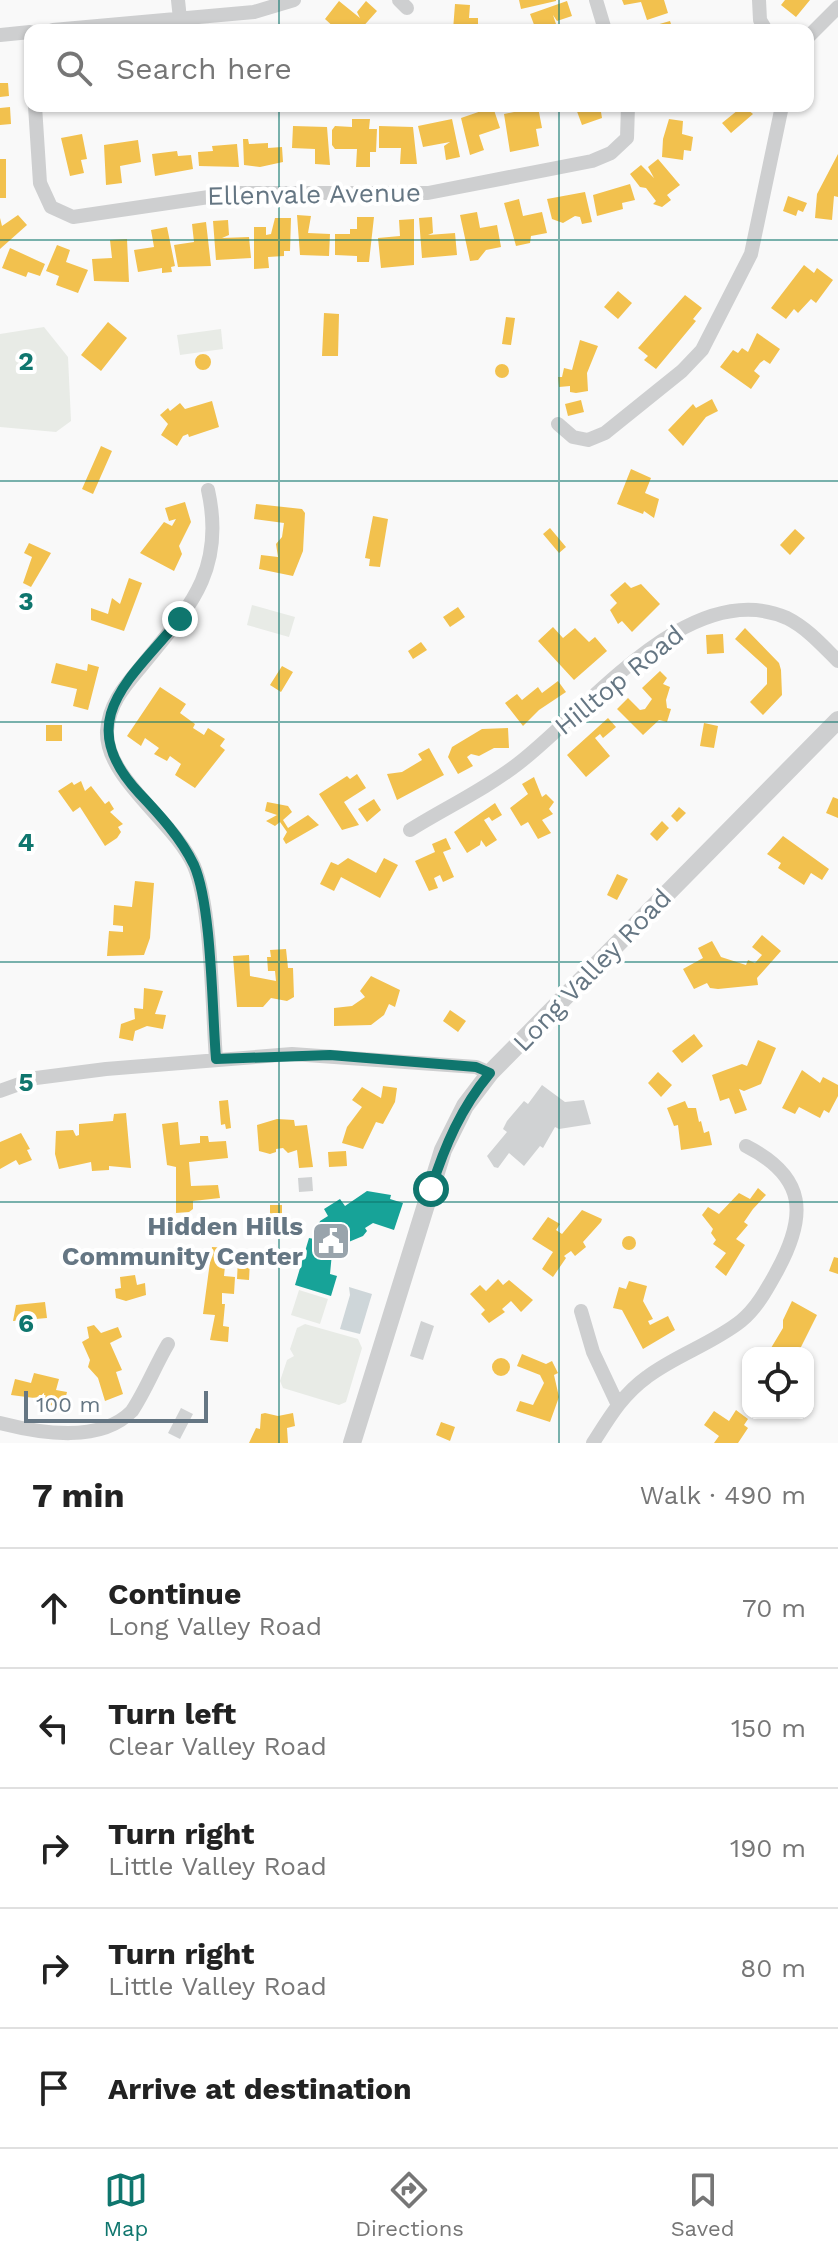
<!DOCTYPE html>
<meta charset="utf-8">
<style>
body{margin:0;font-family:"Work Sans",sans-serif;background:#f2f2f2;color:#222}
.controls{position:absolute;right:24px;bottom:24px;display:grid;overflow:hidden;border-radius:16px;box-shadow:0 2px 6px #0004}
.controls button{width:72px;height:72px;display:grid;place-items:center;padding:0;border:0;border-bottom:2px solid #e0e0e0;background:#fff;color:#222;font:40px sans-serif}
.scale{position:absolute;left:24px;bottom:20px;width:184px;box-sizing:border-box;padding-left:8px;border:4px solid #657683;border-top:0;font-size:22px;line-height:28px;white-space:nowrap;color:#657683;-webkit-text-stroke:6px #fff;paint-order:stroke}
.stop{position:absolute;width:24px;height:24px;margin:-18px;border:6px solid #0f766e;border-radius:50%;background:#fff}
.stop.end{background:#0f766e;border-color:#fff;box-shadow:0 2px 8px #0008}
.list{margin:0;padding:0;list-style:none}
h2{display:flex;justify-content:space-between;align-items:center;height:104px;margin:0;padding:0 32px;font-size:34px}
h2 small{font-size:26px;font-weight:400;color:#767676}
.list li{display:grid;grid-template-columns:52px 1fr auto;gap:24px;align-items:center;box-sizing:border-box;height:120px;padding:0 32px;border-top:2px solid #e0e0e0}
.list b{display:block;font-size:30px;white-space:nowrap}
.list p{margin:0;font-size:26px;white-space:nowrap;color:#767676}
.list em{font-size:26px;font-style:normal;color:#767676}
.icon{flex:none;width:44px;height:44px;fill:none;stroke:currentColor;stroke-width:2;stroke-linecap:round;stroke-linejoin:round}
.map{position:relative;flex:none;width:838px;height:1443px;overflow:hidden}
.search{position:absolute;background:#fff;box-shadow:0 2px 6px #0004;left:24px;right:24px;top:24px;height:88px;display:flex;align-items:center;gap:20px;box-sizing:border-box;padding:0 28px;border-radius:16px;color:#767676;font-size:30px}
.sheet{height:704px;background:#fff}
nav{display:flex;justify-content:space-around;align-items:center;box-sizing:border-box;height:112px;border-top:2px solid #e0e0e0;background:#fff;font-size:22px;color:#767676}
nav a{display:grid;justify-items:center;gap:4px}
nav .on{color:#0f766e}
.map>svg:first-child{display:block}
.green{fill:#e8ebe6}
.water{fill:#ced6d9}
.homes{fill:#f2c14e}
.public{fill:#17a398}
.building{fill:#d0d2d3}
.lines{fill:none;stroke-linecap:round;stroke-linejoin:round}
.minor{stroke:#cecfd0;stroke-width:14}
.tertiary{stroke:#cecfd0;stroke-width:18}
.route{stroke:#0f766e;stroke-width:10}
.grid{fill:none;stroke:#0f766e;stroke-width:2;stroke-opacity:0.55}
.labels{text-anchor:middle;stroke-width:8;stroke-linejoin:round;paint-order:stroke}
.street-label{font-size:26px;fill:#657683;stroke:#fff}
.poi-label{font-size:26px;font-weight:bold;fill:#657683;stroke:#fff;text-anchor:end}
.grid-label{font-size:26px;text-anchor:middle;font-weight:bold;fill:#0f766e;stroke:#fff;stroke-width:8;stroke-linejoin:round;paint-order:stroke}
</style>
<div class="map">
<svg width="838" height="1443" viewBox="0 0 838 1443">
<rect width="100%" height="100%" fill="#f9f9f9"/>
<path class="green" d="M44,327L68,357L71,421L56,432L0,427V334Z
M221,329L223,349L180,355L177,335Z
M252,605L295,617L289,637L247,625Z
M299,1290L328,1299L320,1324L291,1315Z
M305,1324L358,1339L362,1348L346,1402L339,1405L283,1388L280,1381L287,1360L294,1356L290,1349L297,1328Z"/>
<path class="water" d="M349,1287L372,1294L360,1334L340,1329L350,1295Z"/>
<path class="homes" d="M519,0H556V1L521,9Z
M622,0H664L668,13L647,20L641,2L624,5Z
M785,0H810L796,17L781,5Z
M339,1L360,18L357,12L366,1L377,11L360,30H337L325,19Z
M567,1L572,16L557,21L553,15L558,30H536L530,14Z
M455,4L470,5L469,18H478V30H453Z
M670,21L673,30H650L649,27Z
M0,83H8L9,96L0,97Z
M575,106H600L602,118L582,125Z
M743,106L753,114L731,133L722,123Z
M10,107L11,124L0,125V108Z
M493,107L500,128L479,135L484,150L470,155L461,118Z
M538,107L542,128L536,129L539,146L510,152L504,114Z
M352,119H370L369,129H377L376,152H370V167H356L357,149H335L332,145V130L335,126L352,127Z
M452,119L460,157L446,160L444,146L450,142L423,147L418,126Z
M669,119L683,121L682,134L693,137L691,151L684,150L683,160L662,157L663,139Z
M293,126L327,127L330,165L315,164V149L292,148Z
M379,126L413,127L417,164H400L401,148H379Z
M82,134L87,159L81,160L84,173L70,176L61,138Z
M243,139H248L249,144L268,143V148L282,147L283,162L260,167L244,165Z
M138,140L141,162L120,166L122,183L106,185L104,145Z
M237,144L239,167L199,166L198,152L213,151L212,146Z
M177,151L178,156L191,155L193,169L155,176L152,154Z
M838,154V197L834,196L832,220L815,218L817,194Z
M0,159H6V198H0Z
M658,159L680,185L667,195L671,200L662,207L653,204L656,201L646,188L640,187L630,174L641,165L654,178L648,167Z
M630,184L635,200L622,203L623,209L597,216L593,195Z
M585,192L592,222L582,224L580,217L575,216L563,223L552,219L547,199Z
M788,196L807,203L803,212L798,210L796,216L783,211Z
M519,199L523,216L542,212L547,233L531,236L530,243L516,246L504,203Z
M477,212L480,228L497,225L501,247L486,250L478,260L470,261L460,215Z
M18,215L27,225L0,249V218L2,226Z
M297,215L311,216L308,233L330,234L329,256L300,255Z
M357,217H374L369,262H357V256L335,255V234H350V229H357Z
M432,217L433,233L428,235L455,233L457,255L422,258L419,218Z
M275,218H291L290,251H284V256L268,257L269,268L254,269V227H266V235L271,234Z
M414,219V265L381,268L378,238L400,236L399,220Z
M228,220L229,235L222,238L249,237L251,258L216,260L213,221Z
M206,222L211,266L178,267L174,245L194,242L192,224Z
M167,227L175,266L171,267L172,272L162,273V268L138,272L134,250L154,247L151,230Z
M127,239L129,282L94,281L92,259L112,258L110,240Z
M57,245L70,250L66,262L88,270L78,293L56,285L59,276L46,271Z
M10,248L45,264L40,276L28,272L26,277L2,268Z
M804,265L814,273L817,268L833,280L816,303L811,299L798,313L794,309L786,319L771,308Z
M618,291L632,303L618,319L604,307Z
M685,295L702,308L693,319L696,321L656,369L644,360L648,356L638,348Z
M324,313L339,314L338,356H322Z
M506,317L515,318L511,345L502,344Z
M108,322L127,338L101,371L81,355Z
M757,333L780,349L770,364L764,360L760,363L754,371L760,376L751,389L720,367L733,350L738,353L742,348L748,352Z
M580,340L598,346L587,373L588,391L576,393L570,392V386L559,387L558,377H562L564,368L572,370Z
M195 362a8 8 0 1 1 16 0a8 8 0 1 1-16 0Z
M495 371a7 7 0 1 1 14 0a7 7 0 1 1-14 0Z
M712,399L718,411L706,417L683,446L668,430L693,404L696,408Z
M581,400L584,412L568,416L565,404Z
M212,401L219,427L189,437L188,434L183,436L177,446L161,435L168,424L160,415L168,408L170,411L180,403L185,409Z
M101,446L112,451L93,494L82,489Z
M631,469L651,478L645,493L659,499L654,518L644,511L643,514L617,504Z
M185,502L191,522L179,546L182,554L174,571L140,553L164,522L172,526L176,519L169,521L165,508Z
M256,504L302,509L305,513L303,551L293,576L259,569L261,555L278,557L276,544L282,537L284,523L254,519Z
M373,516L388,519L380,567L369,566L370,559L365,558Z
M550,528L566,547L559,553L543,534Z
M795,529L805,538L790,555L780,545Z
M29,543L51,553L31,587L23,583L32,557L24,553Z
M129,578L142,583L124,631L91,620V608L108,614L112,598L120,604Z
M625,582L631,588L641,584L660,604L632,632L622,621L618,624L610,610L617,603L610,595Z
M458,607L465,617L450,627L443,617Z
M553,627L563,638L575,628L589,642L595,637L607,651L574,680L538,641Z
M745,628L779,663L781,670L782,695L763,715L750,702L767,684V668L735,639Z
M723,634L724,653L707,654L706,635Z
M421,642L427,650L413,659L408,651Z
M56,663L87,671L88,664L99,667L88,710L73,706L77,689L51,683Z
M282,666L293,672L281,692L270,685Z
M660,671L667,678L663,684L670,687L666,700L667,708L671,709L667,722L659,720L643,735L617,709L628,698L640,710L645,709L652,699L642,688Z
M558,681L566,692L539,710L523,726L505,703L517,694L522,700L538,687L542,693Z
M160,687L186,704L180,713L195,724L193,728L204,735L208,728L225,739L220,746L225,750L195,788L175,775L181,764L170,756L167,761L154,754L159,748L145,738L141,746L127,736Z
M608,718L616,727L603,738L600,734L595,738L610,756L586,777L567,755Z
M704,723L718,726L714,748L700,746Z
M46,725H62V741H46Z
M508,728L509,748H494L479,756L471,754L467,757L473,766L458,774L448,757L452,747L482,729Z
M429,748L444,775L397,800L387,774L402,772L422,760L418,754Z
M357,774L366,788L344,802L359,825L342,830L319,794L347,776L350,779Z
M534,777L542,797L546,794L554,802L549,809L553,814L542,820L551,833L538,839L528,822L521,826L510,808L528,794L522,784Z
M81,781L85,791L91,786L105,804L109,801L114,809L110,812L123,824L118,827L121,832L117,838L105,846L80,807L73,812L58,791L72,782L74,785Z
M833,797L838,799V818L826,813Z
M374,799L381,810L367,822L358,809Z
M267,802L288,806L292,812L283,820L288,828L308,815L319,825L286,844L283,839L287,832L280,822L275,826L266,821L277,815L265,811Z
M495,803L502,815L492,821L489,817L484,820L497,840L486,847L481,840L480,845L467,853L454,832Z
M679,807L686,813L677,822L671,816Z
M662,821L669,828L657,841L650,834Z
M783,836L829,869L822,880L811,873L804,885L778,868L781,863L767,854Z
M446,838L451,849L443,852L454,877L443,882L440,875L434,878L438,888L429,891L415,861L435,852L432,844Z
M348,858L376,873L384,858L398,865L380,898L341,877L334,891L320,884L331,862L338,865Z
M617,874L628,879L617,900L607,895Z
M135,881L154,883L150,938L144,955L107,956L109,931L123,932V926L113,925L114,905L132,907Z
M762,935L781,951L757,978L758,985L718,989L710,988L707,983L694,989L683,969L703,958L698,948L712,941L721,957L746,965L748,960L755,963L762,955L752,947Z
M286,949L288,968H293L294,997L287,1001L271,998L263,1007H237L233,956L249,955L250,976L276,981L275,971H268L267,957H271L270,950Z
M371,976L400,990L395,1007L389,1004L384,1015L371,1025L334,1026V1008L352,1006L365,997L360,991Z
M144,988L163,991L155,1014L166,1015L163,1029L147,1026L135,1031L133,1041L119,1038L121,1024L135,1019L134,1008L143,1009Z
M450,1010L466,1021L458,1032L443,1021Z
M694,1034L703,1046L682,1063L672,1051Z
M758,1040L776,1048L761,1084L744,1091L739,1089L747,1110L735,1114L729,1098L720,1101L712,1075L742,1064L747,1066Z
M802,1070L820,1083L823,1077L838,1085V1096L829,1113L824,1110L820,1118L799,1107L795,1114L782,1108Z
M658,1072L672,1085L661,1097L648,1083Z
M383,1086L397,1088L395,1102L383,1124L376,1122L363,1149L342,1143L347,1127L362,1107L352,1100L362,1087L381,1098Z
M228,1100L231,1128L226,1129L225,1124L221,1125L219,1101Z
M685,1101L688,1108H696L699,1122L701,1121L704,1133L709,1131L712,1145L681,1150L678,1125L674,1126L667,1108Z
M126,1113L131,1168L109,1166V1170L92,1171L91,1162L59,1169L55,1154L56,1131L73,1130L76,1136L79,1135V1124L113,1121L114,1114Z
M277,1119L294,1120L295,1126L307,1125L313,1167L299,1168L297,1150L288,1153L283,1148L276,1149V1152L270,1154L259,1151L257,1125Z
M178,1122L180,1145L200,1143V1136H208L209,1142L226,1141L228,1158L189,1162L191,1186L218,1185L220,1198L193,1201V1209L189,1212L176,1213V1167L167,1165L162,1124Z
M21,1133L30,1149L27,1150L32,1160L19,1165L16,1160L0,1169V1142Z
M346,1151L347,1166L329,1167L328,1152Z
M758,1188L766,1195L753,1209L744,1222L748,1225L736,1239L745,1245L726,1276L715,1267L726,1253L713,1244L716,1240L711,1233L713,1229L702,1215L708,1207L719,1214L739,1193L750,1199Z
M270,1205H282V1220H270Z
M582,1210L602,1219L601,1222L583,1242L586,1247L575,1256L571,1251L564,1256L566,1258L553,1277L542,1269L553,1252L532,1239L548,1217L560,1224L556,1230L562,1234Z
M622 1243a7 7 0 1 1 14 0a7 7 0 1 1-14 0Z
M212,1247L231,1248L230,1267L225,1266L224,1276L235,1277L234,1294L222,1293V1304H225L223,1326L229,1327L228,1342L210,1340L215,1315L203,1314Z
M834,1257L838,1258V1274L829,1271Z
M238,1259L250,1260L249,1280L237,1279Z
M135,1275L137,1285L145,1283L146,1295L126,1301L116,1298L115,1289L121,1288L120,1277Z
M498,1279L503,1285L509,1280L533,1300L521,1312L511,1301L502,1309L505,1312L489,1323L481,1314L485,1310L470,1294L480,1285L486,1291Z
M629,1281L647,1286L643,1301L653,1319L648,1321L650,1325L668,1316L675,1330L643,1349L622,1310L613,1308L619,1287L626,1289Z
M792,1301L817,1315L798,1353H768L783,1328V1320Z
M45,1302L47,1318L13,1321L16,1305Z
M94,1325L101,1333L118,1327L122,1337L110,1343L122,1370L116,1372L123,1394L105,1401L98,1378L88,1367L90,1360L82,1342L89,1338L87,1327Z
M522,1354L546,1364L552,1361L558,1373L554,1375L559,1397L550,1422L516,1411L520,1401L533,1405L544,1383L540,1375L517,1366Z
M492 1367a9 9 0 1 1 18 0a9 9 0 1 1-18 0Z
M34,1373L59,1379L56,1390L67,1392L63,1408L42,1403V1399L11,1395L15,1379L31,1383Z
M736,1410L748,1419L744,1425L748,1428L738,1443H714L719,1436L704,1425L714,1411L729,1421Z
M265,1413L278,1416L293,1413L295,1426L287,1428L288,1443H249L256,1428L260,1429L261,1414Z
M441,1422L455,1427L450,1441L436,1435Z"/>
<path class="public" d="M367,1191L391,1195L390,1199L403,1203L394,1230L373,1223L365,1228L367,1231L363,1236L339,1246L336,1255L332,1253L330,1274L337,1276L331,1296L295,1285L309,1238L314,1239L320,1221L328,1216L324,1209L340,1199L345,1206Z"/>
<path class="building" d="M542,1085L565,1102L584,1100L591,1124L559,1129L555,1127L543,1148L540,1146L524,1166L509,1153L498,1168L494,1167L487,1156L507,1132L503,1129L507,1121L524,1101L528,1104Z
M312,1177L313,1191L299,1192L298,1178Z
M421,1321L434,1326L423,1360L410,1356Z
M181,1408L193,1414L180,1439L168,1433Z"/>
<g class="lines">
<path class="minor" d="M178,0L180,19
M399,0L407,8
M596,0L605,30
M759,0L760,20L766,30
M53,30L254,12L294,0
M0,35L30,32
M808,37L838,7
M35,106L40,183L51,207L73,217L236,193H428L592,161L611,153L627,138L628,106
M558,424L573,437L588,440L605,433L682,371L702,350L751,254L782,106
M208,490C226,571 189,608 140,668C124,687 109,704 107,731C105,778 175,822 194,866C212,908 212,1010 216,1059
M410,830C445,808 486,789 519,763C588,710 690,575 787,618C807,628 822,645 838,661
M0,1091L36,1078L106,1069L292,1054L476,1067L490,1073
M581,1311L593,1352L617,1403
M0,1423C43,1434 101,1443 132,1411C146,1390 155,1366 168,1344
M593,1443C609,1418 622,1395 647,1377C676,1355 712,1344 741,1321C757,1308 767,1289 777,1271C807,1216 807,1177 746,1146"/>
<path class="tertiary" d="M352,1443L443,1150L465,1106L490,1073L838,720"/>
</g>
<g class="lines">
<path class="route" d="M180,619C131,679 71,720 139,793C159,814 181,838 194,865C212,906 212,1011 216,1059L330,1055L476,1067L490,1073C461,1108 445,1145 431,1189"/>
</g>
<path class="grid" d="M279,0V30M559,0V30M279,106V1443M559,106V1443M0,240H838M0,481H838M0,722H838M0,962H838M0,1202H838"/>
<defs>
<g id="civic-square" transform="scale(2)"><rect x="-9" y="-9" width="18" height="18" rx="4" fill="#99a4ac" stroke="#fff"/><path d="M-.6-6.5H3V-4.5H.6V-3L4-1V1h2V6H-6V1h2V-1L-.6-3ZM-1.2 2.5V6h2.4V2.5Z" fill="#fff"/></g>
</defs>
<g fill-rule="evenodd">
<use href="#civic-square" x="331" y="1241"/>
</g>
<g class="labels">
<g class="street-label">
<text transform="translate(314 194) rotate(-1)" y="9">Ellenvale Avenue</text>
<text transform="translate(619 680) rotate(-39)" y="9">Hilltop Road</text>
<text transform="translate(592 970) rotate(-46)" y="9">Long Valley Road</text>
</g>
<g class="poi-label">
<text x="303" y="1235">Hidden Hills<tspan x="303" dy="30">Community Center</tspan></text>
</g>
</g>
<g class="grid-label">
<text x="26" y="370">2</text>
<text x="26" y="610">3</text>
<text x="26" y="851">4</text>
<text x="26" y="1091">5</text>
<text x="26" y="1332">6</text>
</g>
</svg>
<div class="controls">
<button><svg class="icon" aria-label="locate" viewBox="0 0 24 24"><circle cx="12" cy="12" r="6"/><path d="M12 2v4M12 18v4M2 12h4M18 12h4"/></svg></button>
</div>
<div class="scale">100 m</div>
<div class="stop" style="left:431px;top:1189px"></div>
<div class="stop end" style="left:180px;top:619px"></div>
<div class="search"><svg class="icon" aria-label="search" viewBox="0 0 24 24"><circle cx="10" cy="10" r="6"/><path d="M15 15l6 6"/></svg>Search here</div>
</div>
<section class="sheet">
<h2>7 min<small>Walk · 490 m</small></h2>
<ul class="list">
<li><svg class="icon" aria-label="ahead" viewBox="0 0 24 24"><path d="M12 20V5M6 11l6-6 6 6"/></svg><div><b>Continue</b><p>Long Valley Road</p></div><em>70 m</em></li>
<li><svg class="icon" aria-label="left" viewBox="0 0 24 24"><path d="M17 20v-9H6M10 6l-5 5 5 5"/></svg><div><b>Turn left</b><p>Clear Valley Road</p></div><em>150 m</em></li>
<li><svg class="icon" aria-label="right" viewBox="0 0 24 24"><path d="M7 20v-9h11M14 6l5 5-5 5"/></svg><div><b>Turn right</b><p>Little Valley Road</p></div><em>190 m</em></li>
<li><svg class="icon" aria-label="right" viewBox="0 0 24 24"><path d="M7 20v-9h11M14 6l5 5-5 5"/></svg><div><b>Turn right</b><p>Little Valley Road</p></div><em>80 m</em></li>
<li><svg class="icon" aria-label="arrive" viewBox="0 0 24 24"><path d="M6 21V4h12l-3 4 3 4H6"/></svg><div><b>Arrive at destination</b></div></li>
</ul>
</section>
<nav>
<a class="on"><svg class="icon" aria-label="map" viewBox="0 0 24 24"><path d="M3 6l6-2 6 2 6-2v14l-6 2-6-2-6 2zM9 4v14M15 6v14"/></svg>Map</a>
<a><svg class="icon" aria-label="directions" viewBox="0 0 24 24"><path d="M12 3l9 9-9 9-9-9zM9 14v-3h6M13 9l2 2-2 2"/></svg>Directions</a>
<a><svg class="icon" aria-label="saved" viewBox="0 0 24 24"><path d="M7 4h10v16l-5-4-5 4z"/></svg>Saved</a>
</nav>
